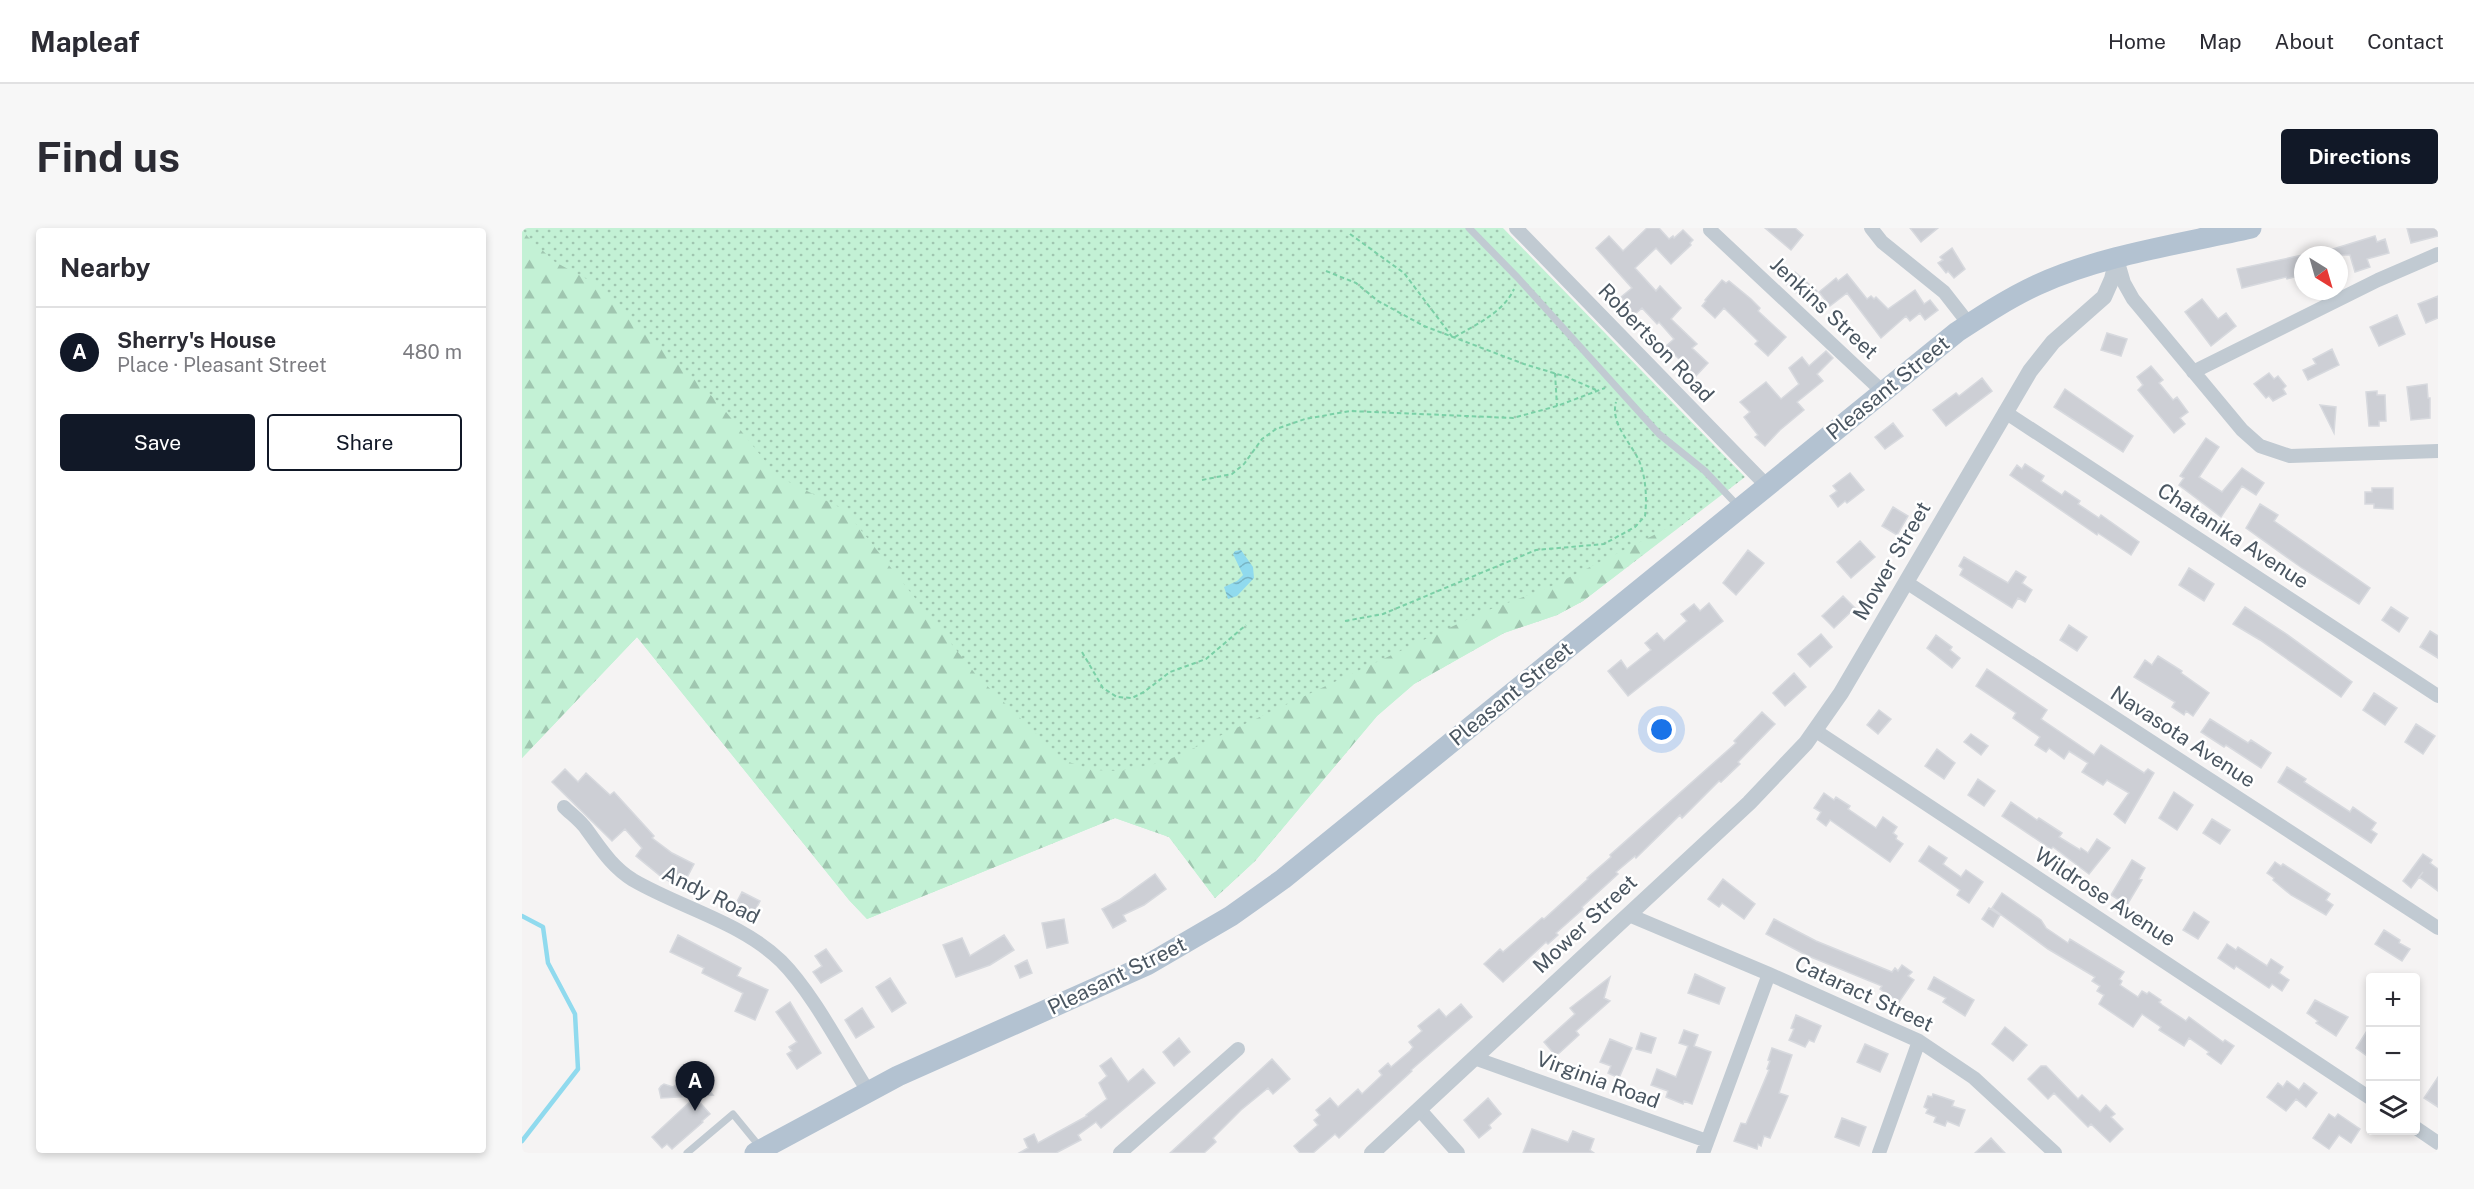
<!DOCTYPE html>
<meta charset="utf-8">
<style>
body{margin:0;font-family:"Public Sans",sans-serif;background:#f7f7f7;color:#2b2b33}
.controls{position:absolute;right:18px;bottom:18px;display:grid;overflow:hidden;border-radius:6px;box-shadow:0 3px 9px #0003}
.controls button{width:54px;height:54px;display:grid;place-items:center;padding:0;border:0;border-bottom:2px solid #e1e1e2;background:#fff;color:#2b2b33;font:30px sans-serif}
.compass{position:absolute;left:1772px;top:18px;width:54px;height:54px;border-radius:50%;background:#fff;box-shadow:0 3px 9px #0003;rotate:143deg}
.you{position:absolute;left:1140px;top:502px;width:21px;height:21px;margin:-15px;border:4px solid #fff;border-radius:50%;background:#1a73e8;box-shadow:0 0 0 9px #1a73e833}
.badge{display:grid;place-items:center;width:39px;height:39px;border-radius:50%;background:#111827;color:#fff;font-size:20px;font-weight:700}
.pin{position:absolute;translate:-50% -50px;filter:drop-shadow(0 2px 3px #0008)}
.pin::after{content:'';position:absolute;top:32px;width:21px;height:18px;background:inherit;clip-path:polygon(0 0,100% 0,50% 100%)}
.list{margin:0;padding:0;list-style:none}
h2{display:flex;justify-content:space-between;align-items:center;height:78px;margin:0;padding:0 24px;font-size:26px}
h2 small{font-size:20px;font-weight:400;color:#7c7c81}
.list li{display:grid;grid-template-columns:39px 1fr auto;gap:18px;align-items:center;box-sizing:border-box;height:90px;padding:0 24px;border-top:2px solid #e1e1e2}
.list b{display:block;font-size:22px;white-space:nowrap}
.list p{margin:0;font-size:20px;white-space:nowrap;color:#7c7c81}
.list em{font-size:20px;font-style:normal;color:#7c7c81}
.actions{display:flex;gap:12px;padding:18px 24px}
.actions a{flex:1;padding:14px 0;border:2px solid #111827;border-radius:6px;text-align:center;font-size:21px;color:#111827}
.actions .main{background:#111827;color:#fff}
.icon{flex:none;width:33px;height:33px;fill:none;stroke:currentColor;stroke-width:2;stroke-linecap:round;stroke-linejoin:round}
.map{position:relative;flex:none;width:1916px;height:925px;overflow:hidden;border-radius:6px}
header{display:flex;align-items:center;gap:36px;box-sizing:border-box;height:84px;padding:0 30px;background:#fff;border-bottom:2px solid #e1e1e2}
header strong{font-size:28px}
nav{display:flex;gap:33px;margin-inline-start:auto;font-size:21px}
.intro{display:flex;align-items:center;justify-content:space-between;box-sizing:border-box;height:144px;padding:0 36px}
h1{margin:0;font-size:42px}
.button{padding:15px 27px;border-radius:6px;background:#111827;color:#fff;font-size:21px;font-weight:700}
main{display:flex;gap:36px;padding:0 36px}
aside{flex:1;background:#fff;border-radius:6px;box-shadow:0 3px 9px #0003}
.map>svg:first-child{display:block}
.grass{fill:url(#grass-dots)}
.forest{fill:url(#forest-firs)}
.water{fill:url(#water-waves)}
.lines{fill:none;stroke-linecap:round;stroke-linejoin:round}
.stream{stroke:#90daee;stroke-width:4.5}
.building{fill:#cdcfd5;stroke:#d7d9de;stroke-width:1.5}
.path{stroke:#7ad0a6;stroke-width:2;stroke-dasharray:4.5 3;stroke-linecap:butt}
.service{stroke:#c1cad2;stroke-width:7}
.minor{stroke:#c1cad2;stroke-width:14}
.tertiary{stroke:#c1cad2;stroke-width:16}
.primary{stroke:#b3c2d1;stroke-width:21}
.labels{text-anchor:middle;stroke-width:5;stroke-linejoin:round;paint-order:stroke}
.street-label{font-size:21px;fill:#4a5661;stroke:#fff}
</style>
<header>
<strong>Mapleaf</strong>
<nav><a>Home</a><a>Map</a><a>About</a><a>Contact</a></nav>
</header>
<div class="intro"><h1>Find us</h1><a class="button">Directions</a></div>
<main>
<aside>
<h2>Nearby<small></small></h2>
<ul class="list">
<li><span class="badge">A</span><div><b>Sherry's House</b><p>Place · Pleasant Street</p></div><em>480 m</em></li>
</ul>
<div class="actions"><a class="main">Save</a><a>Share</a></div>
</aside>
<div class="map">
<svg width="1916" height="925" viewBox="0 0 1916 925">
<defs>
<pattern id="grass-dots" width="8" height="8" patternUnits="userSpaceOnUse" patternTransform="scale(1.5)"><rect width="8" height="8" fill="#c3f1d5"/><path d="M2 2h.1M6 6h.1" fill="none" stroke="#a0c6b0" stroke-width="1.8" stroke-linecap="round"/></pattern>
<pattern id="forest-firs" width="22" height="20" patternUnits="userSpaceOnUse" patternTransform="scale(1.5)"><rect width="22" height="20" fill="#c3f1d5"/><path d="M5 1l3.5 6h-7zM16 11l3.5 6h-7z" fill="#a0c6b0"/></pattern>
<pattern id="water-waves" width="16" height="10" patternUnits="userSpaceOnUse" patternTransform="scale(1.5)"><rect width="16" height="10" fill="#90daee"/><path d="M0 5q4-4 8 0t8 0" fill="none" stroke="#78b4c4"/></pattern>
</defs>
<rect width="100%" height="100%" fill="#f5f3f3"/>
<path class="grass" d="M0,0H981L1223,249L1061,373L1035,387L982,405L892,456L855,488L733,633L693,670L647,609L593,590L345,691L327,672L115,409L0,530Z"/>
<path class="forest" d="M0,1L6,9L33,34L74,56L197,175L255,248L323,282L455,448L541,532L570,542L599,543L642,534L961,384L1026,360L1172,287L1061,373L1035,387L982,405L892,456L855,488L733,633L693,670L647,609L593,590L345,691L327,672L115,409L0,530Z"/>
<path class="water" d="M719,322L731,339L732,350L715,368L706,371L702,359L715,353L721,347L711,326L713,323Z"/>
<g class="lines">
<path class="stream" d="M0,688L21,699L26,735L53,786L56,841L0,913"/>
</g>
<path class="building" d="M1125,0H1137L1147,11L1151,8L1152,10L1161,2L1171,12L1168,15L1169,17L1149,36L1134,20L1113,40L1134,63L1138,58L1159,80L1149,91L1175,116L1170,120L1186,135L1174,148L1144,118L1152,111L1137,94L1135,96L1120,80L1112,87L1099,73L1101,71L1099,69L1110,60L1074,20L1087,8L1101,23Z
M1243,0H1273L1281,7L1269,22Z
M1388,0H1416L1399,14Z
M1885,0H1916V8L1889,15Z
M1853,8L1855,14L1863,11L1867,25L1845,31L1848,39L1833,44L1828,27H1801V24Z
M1430,20L1443,41L1432,50L1426,43L1424,45L1416,35L1421,32L1418,29Z
M1781,27V47L1765,51L1764,49L1720,60L1715,41Z
M1273,44L1295,63L1285,74L1264,56Z
M1325,46L1345,71L1349,68L1352,71L1354,69L1366,81L1393,62L1402,76L1408,72L1416,82L1403,92L1398,85L1388,93L1384,88L1359,110L1325,65L1308,78L1297,64L1314,50L1316,53Z
M1200,52L1204,55L1207,53L1229,71L1238,80L1236,83L1264,109L1246,128L1233,116L1236,113L1202,80L1193,90L1180,78L1184,73L1183,72Z
M1916,68V90L1904,95L1896,76Z
M1680,71L1696,91L1704,85L1714,98L1689,118L1663,84Z
M1875,87L1883,106L1857,118L1848,99Z
M1585,105L1605,111L1599,128L1579,122Z
M1810,121L1817,137L1786,152L1781,142L1794,136L1791,131Z
M1304,123L1311,130L1295,146L1301,153L1275,174L1282,182L1258,202L1243,218L1233,209L1236,207L1222,189L1228,184L1218,174L1244,154L1259,171L1277,156L1267,140L1280,129L1287,138Z
M1629,138L1641,152L1637,155L1651,172L1655,169L1666,184L1658,190L1663,196L1652,205L1616,162L1621,157L1615,149Z
M1747,145L1752,151L1756,148L1764,158L1761,161L1764,166L1751,173L1747,168L1744,170L1732,156Z
M1460,150L1470,163L1424,198L1411,182L1434,165L1437,168Z
M1905,156L1906,170H1908V190L1889,192L1885,159Z
M1543,161L1611,208L1601,224L1532,179Z
M1855,163V167H1863L1864,193H1857V198H1847L1844,164Z
M1798,177L1814,179L1812,205Z
M1371,195L1381,208L1363,221L1353,209Z
M1684,210L1697,219L1677,249L1700,264L1720,240L1742,255L1734,267L1720,258L1699,289L1657,257L1662,250L1658,248Z
M1503,236L1522,248L1519,253L1540,267L1543,263L1558,273L1556,276L1577,290L1579,287L1617,314L1609,327L1576,305L1575,307L1488,247L1495,237L1500,241Z
M1328,245L1342,262L1325,275L1323,273L1316,279L1308,268L1315,263L1311,258Z
M1850,260H1871V281L1852,280V276H1843V264H1850Z
M1738,276L1756,287L1752,293L1848,360L1837,376L1780,340L1724,300Z
M1371,279L1386,288L1375,307L1360,298Z
M1338,313L1353,329L1329,350L1315,334Z
M1226,322L1242,335L1214,367L1201,355Z
M1442,329L1486,355L1494,343L1504,349L1500,355L1510,362L1503,374L1496,370L1490,380L1438,347L1441,341L1437,338Z
M1667,340L1692,356L1682,373L1657,357Z
M1321,368L1333,380L1312,400L1300,388Z
M1187,375L1201,393L1106,468L1086,443L1099,432L1105,441L1129,422L1123,415L1135,405L1142,413L1165,393L1159,386L1172,376L1178,383Z
M1723,379L1763,405L1830,454L1819,469L1738,412L1711,396Z
M1869,379L1886,390L1877,404L1860,392Z
M1547,397L1565,409L1555,423L1538,412Z
M1908,403L1916,408V430L1898,419Z
M1299,406L1310,419L1288,439L1276,426Z
M1414,407L1430,419L1428,422L1438,430L1430,440L1405,420Z
M1636,428L1660,443L1659,445L1687,465L1671,488L1664,483L1662,487L1650,479L1653,474L1612,449L1623,432L1630,437Z
M1465,441L1525,482L1519,491L1572,527L1579,517L1622,545L1626,541L1632,545L1603,595L1592,586L1607,565L1585,552L1581,557L1560,544L1566,535L1547,523L1542,531L1527,520L1524,524L1513,517L1518,509L1491,490L1494,485L1454,458Z
M1272,445L1284,459L1263,478L1251,465Z
M1852,465L1875,480L1863,497L1841,482Z
M1357,482L1369,491L1356,506L1345,497Z
M1240,484L1253,496L1216,534L1218,536L1199,554L1197,553L1160,590L1158,587L1114,630L1113,628L1094,644L1096,646L1060,679L1061,681L1034,705L1036,707L1026,716L1024,714L981,754L962,736L978,721L981,724L1020,690L1022,691L1066,651L1065,650L1089,629L1088,627L1214,515L1212,513Z
M1688,491L1726,515L1729,512L1749,525L1739,540L1704,517L1702,519L1679,504Z
M1894,496L1913,508L1901,526L1883,514Z
M1449,506L1466,518L1459,527L1442,514Z
M1415,521L1433,535L1422,551L1403,538Z
M1765,539L1784,551L1782,554L1828,584L1831,579L1854,595L1849,602L1855,606L1849,615L1756,554Z
M43,541L56,554L64,545L88,567L92,564L132,608L130,610L150,625L172,636L160,659L141,650L114,628L120,620L103,601L90,613L30,554Z
M1456,551L1473,563L1462,578L1446,567Z
M1652,564L1671,577L1655,602L1637,590Z
M1302,565L1312,572L1314,569L1328,578L1326,581L1354,600L1361,589L1375,599L1371,605L1375,608L1374,611L1381,616L1368,634L1308,592L1304,598L1295,591L1299,584L1292,580Z
M1489,574L1515,592L1517,590L1540,605L1537,609L1558,622L1559,620L1566,625L1575,611L1588,620L1567,646L1531,619L1529,621L1480,588Z
M1690,591L1708,602L1698,616L1681,605Z
M1407,618L1425,630L1421,636L1439,649L1444,642L1461,654L1447,675L1435,667L1438,662L1397,633Z
M1901,626L1910,632L1908,635L1916,641V663L1897,649L1901,644L1889,660L1881,653Z
M1610,632L1623,640L1617,651L1620,652L1605,677L1589,667Z
M1753,634L1759,638L1761,636L1808,666L1804,672L1811,677L1804,687L1769,667L1751,652L1752,650L1745,645Z
M633,646L644,661L622,677L601,687L604,693L591,700L580,681L597,672Z
M1201,651L1233,676L1222,691L1200,675L1197,679L1186,671Z
M220,664L238,673L228,692L210,683Z
M1480,665L1519,692L1524,700L1546,715L1548,711L1602,744L1597,751L1600,753L1598,757L1616,769L1620,763L1625,766L1627,764L1639,772L1637,774L1640,777L1664,793L1667,789L1701,814L1703,812L1712,818L1699,836L1685,826L1687,824L1667,810L1662,818L1637,802L1639,799L1620,786L1611,799L1577,776L1582,767L1575,763L1578,758L1570,753L1573,749L1526,721L1470,680Z
M1467,680L1478,687L1471,699L1460,691Z
M1672,684L1687,694L1676,711L1661,702Z
M542,691L546,715L525,720L520,695Z
M1252,691L1294,713L1370,744L1373,740L1376,743L1380,737L1390,744L1386,748L1392,752L1377,774L1358,761L1360,758L1284,727L1244,706Z
M1862,702L1878,712L1877,715L1888,721L1880,733L1853,716Z
M156,707L219,740L215,748L246,762L233,792L213,783L221,765L180,745L182,740L148,724Z
M482,707L492,722L468,737L434,749L421,717L440,710L448,728Z
M1705,716L1714,722L1716,719L1745,738L1749,731L1761,739L1757,745L1767,752L1760,763L1750,756L1747,760L1714,738L1712,741L1696,730Z
M304,721L320,743L299,755L291,744L300,738L293,728Z
M505,732L510,745L498,750L493,738Z
M1173,746L1203,760L1197,776L1166,765Z
M1088,749L1082,770L1088,773L1054,803L1057,807L1034,828L1022,814L1053,786L1048,780Z
M1412,749L1452,772L1443,788L1421,774L1424,770L1406,761Z
M368,750L384,775L370,784L354,759Z
M1793,772L1826,789L1814,808L1794,795L1796,793L1785,785Z
M268,774L299,825L275,841L265,826L270,823L267,819L275,814L254,784Z
M939,776L950,789L889,842L890,843L817,910L813,906L791,925H778L772,918L796,897L792,892L798,887L794,882L808,870L816,879L836,861L840,866L858,849L860,847L857,843L866,835L869,839L888,823L891,819L887,814L900,803L896,798L917,781L924,789Z
M340,780L352,799L334,810L323,792Z
M1274,787L1299,798L1292,814L1287,812L1283,819L1267,812L1272,801L1269,800Z
M1848,798V830L1834,820Z
M1483,799L1505,817L1491,833L1470,816Z
M1162,802L1176,807L1172,818L1189,824L1170,876L1162,873L1161,876L1144,869L1146,863L1129,857L1135,841L1154,849L1166,818L1157,815Z
M1119,805L1134,810L1129,825L1114,821Z
M657,810L668,824L652,838L641,824Z
M1088,811L1110,820L1097,850L1086,845L1089,838L1078,834Z
M1343,816L1366,826L1358,844L1335,834Z
M1250,820L1270,827L1257,865L1266,868L1248,910L1242,908L1239,918L1236,916L1235,921L1212,913L1219,895L1224,896L1247,842L1245,841L1248,833L1246,832Z
M589,830L606,854L621,841L633,855L579,900L574,894L556,907L559,912L534,925H497L506,920L502,911L512,906L516,915L565,888L564,887L585,871L577,855L585,848L578,838Z
M750,831L768,851L751,866L746,860L719,882L691,910L694,914L682,925H648Z
M1519,838H1524L1556,871L1560,867L1578,884L1584,877L1593,886L1589,889L1601,901L1588,914L1569,896L1566,899L1532,865L1526,871L1506,851Z
M170,843L191,867L139,870L137,861L139,858L142,856L151,859Z
M1916,849V879L1902,870Z
M1765,853L1777,862L1782,855L1795,865L1784,879L1774,871L1764,883L1745,869L1756,855L1761,859Z
M1411,866L1432,873L1430,878L1443,882L1437,898L1425,893L1423,898L1412,894L1414,889L1404,885L1406,881L1402,879L1406,868L1410,869Z
M173,869L188,886L180,893L181,894L150,921L145,916L140,920L130,909Z
M966,870L979,886L967,897L969,900L957,910L942,892Z
M1807,886L1813,890L1816,886L1838,901L1829,915L1817,907L1807,921L1791,910Z
M1320,890L1344,899L1337,918L1313,909Z
M1010,901L1046,914L1051,903L1058,906L1072,911L1068,922L1072,925H1001Z
M1469,910L1483,925H1453Z"/>
<g class="lines">
<path class="path" d="M828,6L882,45L931,110C953,97 981,85 992,61
M804,43L834,55L856,73L902,98L1002,136L1045,149L1074,162
M1033,145L1035,178
M680,252L710,246L722,236L740,211L754,201L783,191L828,183L991,190L1035,178L1083,160
M823,393L861,386L1014,322L1082,316L1113,299L1123,288C1125,271 1124,251 1118,235C1110,215 1088,197 1094,174
M560,424L581,460L595,469L610,470L622,464L648,444L684,431L724,397"/>
<path class="service" d="M947,0L996,50L1137,206L1183,243L1216,278
M165,925L211,886L238,919"/>
<path class="minor" d="M994,0L1245,258
M1349,0L1360,14L1422,64L1447,96
M1188,2L1361,164
M1595,31L1602,55L1611,71L1720,202L1738,218L1768,228L1916,223
M1671,144L1856,52L1916,26
M1483,184L1916,468
M1384,354L1916,700
M1294,503L1848,870
M42,579C49,586 59,593 65,602C79,621 90,639 111,652C159,680 219,694 259,733C291,765 321,824 346,863
M1107,687L1247,746L1397,813L1452,850L1533,925
M952,830L1185,913
M897,881L936,925
M1894,900L1916,915
M598,925L716,821
M1181,925L1247,746
M1357,925L1397,813"/>
<path class="tertiary" d="M850,925L1227,575L1284,515L1319,465L1508,143L1531,114L1582,69L1590,51L1595,31"/>
<path class="primary" d="M233,925L376,848L625,737L709,688L761,651L1435,104C1461,87 1487,70 1515,57C1580,27 1659,16 1729,0"/>
</g>
<g class="labels">
<g class="street-label">
<text transform="translate(1302 80) rotate(43)" y="7">Jenkins Street</text>
<text transform="translate(1134 115) rotate(46)" y="7">Robertson Road</text>
<text transform="translate(1366 160) rotate(-39)" y="7">Pleasant Street</text>
<text transform="translate(1711 308) rotate(33)" y="7">Chatanika Avenue</text>
<text transform="translate(1370 333) rotate(-60)" y="7">Mower Street</text>
<text transform="translate(989 466) rotate(-39)" y="7">Pleasant Street</text>
<text transform="translate(1661 509) rotate(33)" y="7">Navasota Avenue</text>
<text transform="translate(189 667) rotate(26)" y="7">Andy Road</text>
<text transform="translate(1583 669) rotate(33)" y="7">Wildrose Avenue</text>
<text transform="translate(1063 696) rotate(-43)" y="7">Mower Street</text>
<text transform="translate(595 748) rotate(-26)" y="7">Pleasant Street</text>
<text transform="translate(1342 766) rotate(25)" y="7">Cataract Street</text>
<text transform="translate(1076 852) rotate(20)" y="7">Virginia Road</text>
</g>
</g>
</svg>
<div class="controls">
<button>+</button>
<button>−</button>
<button><svg class="icon" aria-label="layers" viewBox="0 0 24 24"><path d="M12 4l9 5-9 5-9-5zM3 14l9 5 9-5"/></svg></button>
</div>
<svg class="compass" viewBox="-18 -18 36 36"><path d="M0-13l5 13h-10z" fill="#e53935"/><path d="M0 13l5-13h-10z" fill="#7c7c81"/></svg>
<div class="you"></div>
<div class="pin badge" style="left:173px;top:883px">A</div>
</div>
</main>
